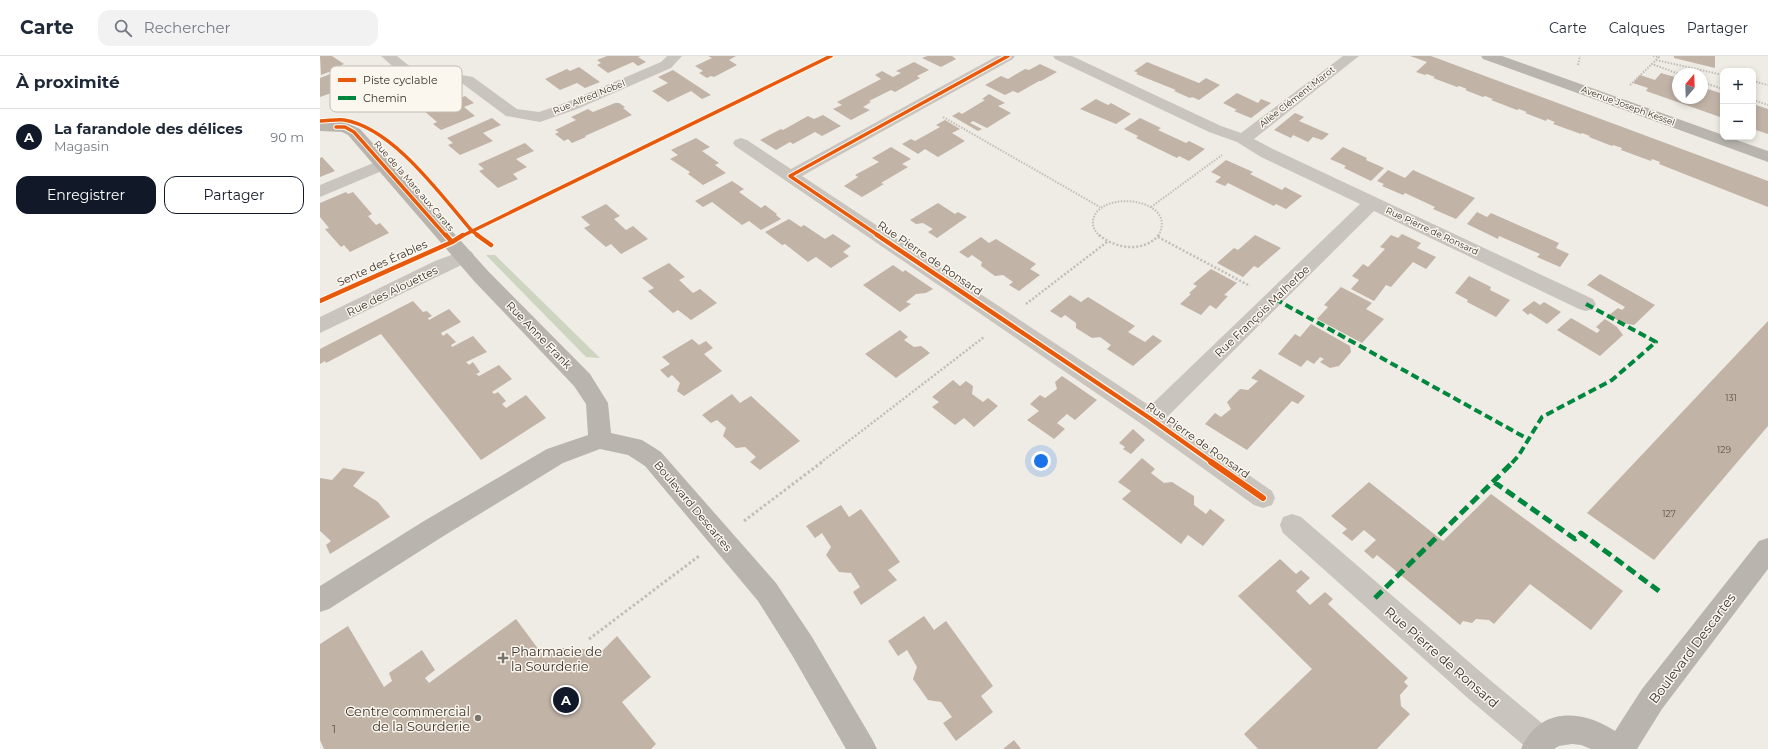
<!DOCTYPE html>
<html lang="fr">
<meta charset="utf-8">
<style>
body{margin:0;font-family:Montserrat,sans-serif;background:#f2f2f3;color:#1f2937}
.controls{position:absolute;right:12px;top:12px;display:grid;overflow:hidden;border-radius:8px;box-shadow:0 2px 6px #0003}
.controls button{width:36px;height:36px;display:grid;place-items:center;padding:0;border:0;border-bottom:1px solid #e0e1e3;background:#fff;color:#1f2937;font:20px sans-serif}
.compass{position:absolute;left:1352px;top:12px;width:36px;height:36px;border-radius:50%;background:#fff;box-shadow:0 2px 6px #0003;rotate:19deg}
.you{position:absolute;left:721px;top:405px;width:14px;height:14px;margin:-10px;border:3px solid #fff;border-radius:50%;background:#1a73e8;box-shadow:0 0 0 6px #1a73e833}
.badge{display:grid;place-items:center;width:26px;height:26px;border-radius:50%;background:#111827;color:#fff;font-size:13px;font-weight:700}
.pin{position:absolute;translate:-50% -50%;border:2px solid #fff;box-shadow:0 1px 4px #0006}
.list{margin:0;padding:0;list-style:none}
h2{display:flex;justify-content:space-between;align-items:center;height:52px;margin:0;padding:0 16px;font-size:17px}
h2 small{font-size:13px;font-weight:400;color:#747a83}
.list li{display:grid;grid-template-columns:26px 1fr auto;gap:12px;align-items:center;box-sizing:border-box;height:56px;padding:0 16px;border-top:1px solid #e0e1e3}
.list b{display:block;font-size:15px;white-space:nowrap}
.list p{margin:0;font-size:13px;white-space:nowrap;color:#747a83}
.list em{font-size:13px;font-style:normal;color:#747a83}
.actions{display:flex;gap:8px;padding:12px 16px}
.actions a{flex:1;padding:9px 0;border:1px solid #111827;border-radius:12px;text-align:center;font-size:14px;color:#111827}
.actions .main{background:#111827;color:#fff}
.icon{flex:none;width:22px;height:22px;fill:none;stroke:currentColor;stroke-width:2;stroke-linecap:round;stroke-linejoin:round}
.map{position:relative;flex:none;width:1448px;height:693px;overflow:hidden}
header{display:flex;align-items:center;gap:24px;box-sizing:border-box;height:56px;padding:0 20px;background:#fff;border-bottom:1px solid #e0e1e3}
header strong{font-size:19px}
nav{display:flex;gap:22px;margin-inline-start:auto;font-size:14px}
.search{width:280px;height:36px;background:#f2f2f3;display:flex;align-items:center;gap:10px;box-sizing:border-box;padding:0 14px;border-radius:12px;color:#747a83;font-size:15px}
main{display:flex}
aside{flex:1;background:#fff}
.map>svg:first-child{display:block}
.green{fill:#cdd5c0}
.building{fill:#c2b3a7}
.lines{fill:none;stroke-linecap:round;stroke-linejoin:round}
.path-far2{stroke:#c2bdb6;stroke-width:2;stroke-dasharray:1.5 1.5;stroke-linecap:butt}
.path-far1{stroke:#c2bdb6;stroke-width:2.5;stroke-dasharray:2 2;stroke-linecap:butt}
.path{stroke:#c2bdb6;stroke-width:3;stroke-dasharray:2.5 2.5;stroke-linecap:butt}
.street{fill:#c9c5be;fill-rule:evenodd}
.secondary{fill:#b9b5ae;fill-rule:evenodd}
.quiet-far1{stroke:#00873e;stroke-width:4;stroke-dasharray:8 4;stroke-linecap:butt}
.quiet{stroke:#00873e;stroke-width:5;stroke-dasharray:10 5;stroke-linecap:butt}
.cycleway-far2-casing{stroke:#fbf7ee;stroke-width:5.5}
.cycleway-far1-casing{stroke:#fbf7ee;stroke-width:7}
.cycleway-casing{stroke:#fbf7ee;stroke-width:8}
.cycleway-far2{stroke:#e8590c;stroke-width:3.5}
.cycleway-far1{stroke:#e8590c;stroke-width:4.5}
.cycleway{stroke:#e8590c;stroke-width:6}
.poi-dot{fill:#79736c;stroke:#fbf7ee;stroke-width:1.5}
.labels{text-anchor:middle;stroke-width:3;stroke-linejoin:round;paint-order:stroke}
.far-street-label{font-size:9px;fill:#3a322b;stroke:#fbf7ee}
.number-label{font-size:9px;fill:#5c524a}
.street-label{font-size:11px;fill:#3a322b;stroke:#fbf7ee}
.near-number-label{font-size:11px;fill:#5c524a}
.near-street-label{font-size:13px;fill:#3a322b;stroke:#fbf7ee}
.near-poi-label{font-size:13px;fill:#3a322b;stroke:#fbf7ee;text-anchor:start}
.key{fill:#fbf7ee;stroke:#c1bcb4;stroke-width:1}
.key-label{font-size:11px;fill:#3a322b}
</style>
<header>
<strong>Carte</strong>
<div class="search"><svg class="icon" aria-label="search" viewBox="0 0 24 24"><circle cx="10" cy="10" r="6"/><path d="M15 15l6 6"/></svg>Rechercher</div>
<nav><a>Carte</a><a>Calques</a><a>Partager</a></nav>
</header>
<main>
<aside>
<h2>À proximité<small></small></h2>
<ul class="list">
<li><span class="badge">A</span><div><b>La farandole des délices</b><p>Magasin</p></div><em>90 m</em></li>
</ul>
<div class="actions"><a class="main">Enregistrer</a><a>Partager</a></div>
</aside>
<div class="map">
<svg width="1448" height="693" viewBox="0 0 1448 693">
<rect width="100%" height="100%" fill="#efece5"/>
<path class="green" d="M166,199H175L280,302L266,301Z"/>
<path class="building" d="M0,0H12L24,8L15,12L17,13L1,19Z
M287,0H321L318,1L326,6L318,10L313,6L288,17L277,9L281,7L277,4Z
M388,0H416L409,4L417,9L394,21L391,20L387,22L379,17L383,15L375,10L392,2Z
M607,0H632L636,3L621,11L602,2Z
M1090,0H1111L1448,125V151L1339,108L1340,106L1332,103L1331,105L1301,94L1302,92L1293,89L1292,90L1269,81L1270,80L1262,77L1261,78L1233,68L1235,66L1227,63L1226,65L1205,57L1207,56L1199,53L1197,54L1171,44L1173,43L1165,40L1163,41L1145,34L1147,33L1139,30L1137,31L1113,22L1115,21L1107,18L1105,19L1096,16L1107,6Z
M1354,0H1395V12L1354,2Z
M594,6L609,14L597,20L600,22L575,36L571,34L549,45L551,46L543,51L550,54L531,64L513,53L522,49L517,46L561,23L555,19L562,15L573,21L581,17L576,15Z
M827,6L879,27L886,22L900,29L879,44L872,41L870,42L854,35L856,34L816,18L818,17L814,15Z
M720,8L737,16L721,25H719L698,37L693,35L685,39L665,29L681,20L688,23L705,13L709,14Z
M28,11L32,15L29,16L34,20L37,19L43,25L32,29L34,31L19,37L17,35L0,41V22Z
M259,11L280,26L265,32L257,27L240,34L225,23L247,13L250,15Z
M353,14L391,39L382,43L371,35L348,46L332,35L348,27L338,21Z
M1341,17L1358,22V42H1382V31L1403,38V62L1326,35L1328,32L1313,27L1320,19L1335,24Z
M125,36L135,44L145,40L154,47L144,51L155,60L121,74L113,68L117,66L103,54L99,55L92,49Z
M917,37L938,47L941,43L951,47L931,62L914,55L917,54L903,47Z
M669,38L685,47L678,50L691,57L667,72L653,65L650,67L662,73L658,75L632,60L639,56L642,58L665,44L662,43Z
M776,43L788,49L791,47L811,58L796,68L760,53Z
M295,47H299L305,51L303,52L312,59L265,80L266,81L252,87L248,83L244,85L235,78L239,76L235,74L256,64L251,61L268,53L273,56Z
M1433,48L1448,53V78L1433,73Z
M975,57L984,61L979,65L1009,78L1002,84L993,81L988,86L973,79L971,82L954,74Z
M503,59L521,70L502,80L495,76L473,88L470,86L456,94L440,84L461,73L463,74L488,60L494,63Z
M172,62L181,69L163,77L173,85L140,99L128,89L133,87L127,82Z
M820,62L841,72L838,74L866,87L869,85L885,93L869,105L859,100L857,102L816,82L818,80L804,73Z
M625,64L640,73L632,77L645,85L618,101L605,93L598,98L582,88L591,83L595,85L620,71L616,69Z
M376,82L390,91L382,95L399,107L395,109L406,117L383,129L368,118L370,116L350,103L358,99L351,94Z
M205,87L214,95L196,103L207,111L193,118L198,123L178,132L159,115L164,113L158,108Z
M571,91L591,103L582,108L588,111L561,127L564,128L542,141L524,130L538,121L535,119L559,106L552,102Z
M1023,91L1047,102L1046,104L1064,112L1051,125L1024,112L1026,110L1010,103Z
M2,101L15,115L0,121V102Z
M906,104L933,116L930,118L962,134L965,131L982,140L966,153L956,148L954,150L908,127L905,130L895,126L901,121L891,116Z
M1068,114L1085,122L1093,114L1155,142L1136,163L1113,153L1115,151L1085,137L1083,139L1062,130L1064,128L1057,125Z
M412,125L424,133L419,136L441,152L445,149L457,158L456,159L461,163L441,174L429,165L422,169L392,146L383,151L375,145Z
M26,136L28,138L33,136L52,158L48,160L56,169L60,167L69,177L30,196L24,189L21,191L5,173L9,172L0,161V147Z
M618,147L635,158L638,156L647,161L617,182L608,176L613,173L603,167L596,168L590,164Z
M286,148L300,160L294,163L306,174L313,170L328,183L301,198L291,188L286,191L264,172L270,169L261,161Z
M1157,156L1167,161L1171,157L1239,187L1236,192L1249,198L1240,211L1217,201L1220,198L1179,180L1178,183L1147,168Z
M469,163L481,171L484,169L505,183L513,178L531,190L523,196L529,200L511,212L496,201L488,206L465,188L462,189L445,176Z
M1082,178L1101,187L1097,192L1116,201L1106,213L1093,206L1071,231L1066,229L1054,245L1031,233L1039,224L1032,220L1043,208L1048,211L1065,193L1060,191L1071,179L1078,182Z
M935,179L961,192L938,212L934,210L923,221L897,207L914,192L918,194Z
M661,181L669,187L676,183L716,208L710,213L720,219L699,235L689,229L693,226L683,219L675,220L661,210L662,206L652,199L648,202L639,196Z
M349,207L365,221L359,224L373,237L380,233L397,247L371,264L358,254L353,257L328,235L334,232L322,222Z
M573,209L583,216L585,214L613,233L606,237L596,238L586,246L591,248L580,256L543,229Z
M891,213L917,227L904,239L908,240L896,253L890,249L881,259L860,248L871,238L869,237L877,230L873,228Z
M1280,218L1335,249L1314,269L1302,267L1289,259L1298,252L1302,254L1305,251L1267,229Z
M1149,220L1171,231L1170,234L1190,244L1176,261L1147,246L1148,244L1135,237Z
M1021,231L1052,247L1046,253L1064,263L1042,287L997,263L1008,251L1004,249Z
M750,239L761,246L768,241L815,270L808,276L825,286L833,279L842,285L813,310L787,293L791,289L780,281L772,282L756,272V267L745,259L741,262L730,255Z
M93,245L103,256L107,255L112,260L108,262L109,264L129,253L141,266L121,277L123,280L127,277L136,286L131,289L132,291L153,280L167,296L146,306L149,309L153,306L160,316L156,318L159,320L179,309L192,323L172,336L174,338L178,336L186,345L182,348L186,352L206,339L226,362L161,404L61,278L6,307L5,305L0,308V293Z
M1214,245L1220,249L1224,246L1241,256L1227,268L1210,257L1208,259L1202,254Z
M1251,262L1277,277L1280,274L1276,271L1285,263L1297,271L1303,279L1280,300L1237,274Z
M1448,265V370L1334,504L1267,457Z
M991,268L1030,290L1031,296L1019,310L1010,312L1000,306L1004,303L1000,301L994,308L987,304L981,311L958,298L975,278L980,281Z
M580,274L588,281L584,284L594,291L601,290L610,297L576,322L545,298Z
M372,283L379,289L386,285L393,292L384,298L402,315L364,340L357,335L360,327L352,319L348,322L340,314L350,308L342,301Z
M940,313L985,340L978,348L972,345L927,394L885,368L895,357L901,361L911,353L907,346L920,333L928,334L938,325L931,322Z
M742,320L777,344L755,364L747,358L737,367L745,373L734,383L707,364L719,355L710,348L720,339L725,342L737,333L735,326Z
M633,324L640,330L646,325L653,330L652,338L663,346L668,342L678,350L654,371L644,362L635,369L612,351L619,346L612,341Z
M412,338L420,347L431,340L480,385L440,414L430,406L436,401L425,391L416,392L403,380L406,372L397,364L391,367L382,359Z
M813,373L825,384L811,398L803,393L805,391L799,387Z
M822,402L835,413L831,417L844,427L852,426L874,440V449L886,458L890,453L905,464L883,490L868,479L861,488L802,443L811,435L798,426Z
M23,412L45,416L33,430L58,446L70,461L10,498L6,489L11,485L0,475V422L12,424Z
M1049,426L1123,485L1171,438L1303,535L1271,574L1210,528L1174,568L1169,564L1156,563L1152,567L1143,565L1140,569L1057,499L1053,503L1044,495L1056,484L1044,474L1032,485L1022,477L1027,473L1011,460Z
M521,449L529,461L541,453L580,506L568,514L577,524L541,549L533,536L540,531L531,517L519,516L506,499L511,491L502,477L495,482L486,470Z
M960,503L976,518L981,514L990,522L976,535L990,549L1005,536L1013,543L1008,548L1088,622L1084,626L1088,630L1080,639L1081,650L1090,658L1057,693H938L924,678L992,613L918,540Z
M604,560L614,574L626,565L673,630L661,640L673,656L636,685L623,667L632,661L621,646L608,644L593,623L597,611L587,594L578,600L568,585Z
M196,563L225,602L239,592L283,594L297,580L331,621L302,646L336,688L331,693H4L0,684V588L28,570L64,631L72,625L69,617L102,594L115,614L105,622L109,627Z
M694,684L701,693H683Z"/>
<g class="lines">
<path class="path-far2" d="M1333,0L1339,1L1332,8L1359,18
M1336,4L1403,19
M1258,9L1260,0
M1433,25L1448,29
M1382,26L1403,33
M1310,29L1332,8
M1433,44L1448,49
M41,54L51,49
M623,61L780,151
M831,151L902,99
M780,180C775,176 772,170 773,164C780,132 860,143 838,180"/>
<path class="path-far1" d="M779,179C796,193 823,197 839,179
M838,181L930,230
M706,248L787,186
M500,407L664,281"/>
<path class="path" d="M424,465L502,406
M269,583L379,500"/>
<path class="street" d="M61,0H77L103,21L130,17L153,21L197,53L219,56L245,47L341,6L347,0H362L351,12L257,53L220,66L186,60L143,28L130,25L103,30L71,42L66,40L63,37L66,34L89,25Z
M677,0H695L693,3L482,120L830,350L1040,148L941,101L917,86L889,76L735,3L733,0H752L901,70L921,77L1023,0H1039L934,83L953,93L1273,243L1276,248L1273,253L1266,255L1259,253L1054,155L846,362L952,435L955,442L952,449L943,452L934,449L823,369L415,90L413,87L415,84L421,82L427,84L471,113Z
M63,103L69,104L71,108L69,112L0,141V129Z
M145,194L152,196L154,200L152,204L0,277V261L115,205Z
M972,458L981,461L1170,624L1230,674L1235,684L1231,693H1208L1150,644L963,477L960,469L963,461Z"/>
<path class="secondary" d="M1161,0H1182L1403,79V81H1408L1448,95V106L1163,3Z
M0,65L25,66L40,73L168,215L270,318L288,347L291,377L322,384L341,396L456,527L492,581L552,683L557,693H526L472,599L438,545L325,410L308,399L280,393L243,407L122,481L9,553L0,556V530L104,465L227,393L268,379L266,348L254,330L154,225L28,79L22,76L0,75Z
M1448,482V513L1342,653L1317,693H1271L1261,689L1252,688L1239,690L1234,693H1201C1219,651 1261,653 1295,675L1322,633L1439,485Z"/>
<path class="quiet-far1" d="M955,243L1208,383
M1192,407L1199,399L1222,361L1292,324L1336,286L1266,248"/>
<path class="quiet" d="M1174,426L1255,483L1261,477L1339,535
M1055,542L1193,406"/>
<g class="cycleway-far2-casing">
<path id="cycleway-far2" d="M0,65C8,65 17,63 24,64C73,72 120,138 151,174L159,180
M16,71H25L34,76L126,180
M142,180L511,0
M559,180L470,120L688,0"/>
</g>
<g class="cycleway-far1-casing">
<path id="cycleway-far1" d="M126,179L132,186
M157,179L171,189
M557,179L831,363L893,407
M0,245L132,186L143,179"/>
</g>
<g class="cycleway-casing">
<path id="cycleway" d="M891,406L943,442"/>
</g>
<use href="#cycleway-far2" class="cycleway-far2"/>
<use href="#cycleway-far1" class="cycleway-far1"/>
<use href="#cycleway" class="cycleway"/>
</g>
<g class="poi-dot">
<path d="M181 596h4v4h4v4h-4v4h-4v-4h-4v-4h4z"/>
<circle cx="158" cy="662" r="4"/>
</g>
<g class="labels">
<g class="far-street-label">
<text transform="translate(269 41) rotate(-22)" y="3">Rue Alfred Nobel</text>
<text transform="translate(977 41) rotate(-38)" y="3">Allée Clément Marot</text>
<text transform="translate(1308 50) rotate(20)" y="3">Avenue Joseph Kessel</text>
<text transform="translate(94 130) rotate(49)" y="3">Rue de la Mare aux Carats</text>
<text transform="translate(1112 175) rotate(25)" y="3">Rue Pierre de Ronsard</text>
</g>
<g class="number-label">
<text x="1411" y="345">131</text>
<text x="1404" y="397">129</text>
<text x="1349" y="461">127</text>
</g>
<g class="street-label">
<text transform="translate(610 202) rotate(34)" y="4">Rue Pierre de Ronsard</text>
<text transform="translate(62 207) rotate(-24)" y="4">Sente des Érables</text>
<text transform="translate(72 235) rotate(-26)" y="4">Rue des Alouettes</text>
<text transform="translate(942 255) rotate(-44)" y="4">Rue François Malherbe</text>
<text transform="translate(219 279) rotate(46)" y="4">Rue Anne Frank</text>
<text transform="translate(878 384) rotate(35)" y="4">Rue Pierre de Ronsard</text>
<text transform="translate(373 450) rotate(50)" y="4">Boulevard Descartes</text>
</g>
<g class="near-number-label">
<text x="14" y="677">1</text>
</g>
<g class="near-street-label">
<text transform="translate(1372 592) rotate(-53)" y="5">Boulevard Descartes</text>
<text transform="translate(1122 601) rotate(41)" y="5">Rue Pierre de Ronsard</text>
</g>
<g class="near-poi-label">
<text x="191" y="600">Pharmacie de<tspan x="191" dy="15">la Sourderie</tspan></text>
<text x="150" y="660" text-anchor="end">Centre commercial<tspan x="150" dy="15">de la Sourderie</tspan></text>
</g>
</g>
<rect x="10" y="10" width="132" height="46" rx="6" class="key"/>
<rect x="18" y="22" width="18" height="4" fill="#e8590c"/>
<rect x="18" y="40" width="18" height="4" fill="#00873e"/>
<g class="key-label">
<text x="43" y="28">Piste cyclable</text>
<text x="43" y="46">Chemin</text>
</g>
</svg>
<div class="controls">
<button>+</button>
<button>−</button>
</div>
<svg class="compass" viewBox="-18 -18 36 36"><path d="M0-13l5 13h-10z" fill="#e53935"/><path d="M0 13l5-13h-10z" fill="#747a83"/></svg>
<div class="you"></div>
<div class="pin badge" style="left:246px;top:644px">A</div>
</div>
</main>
